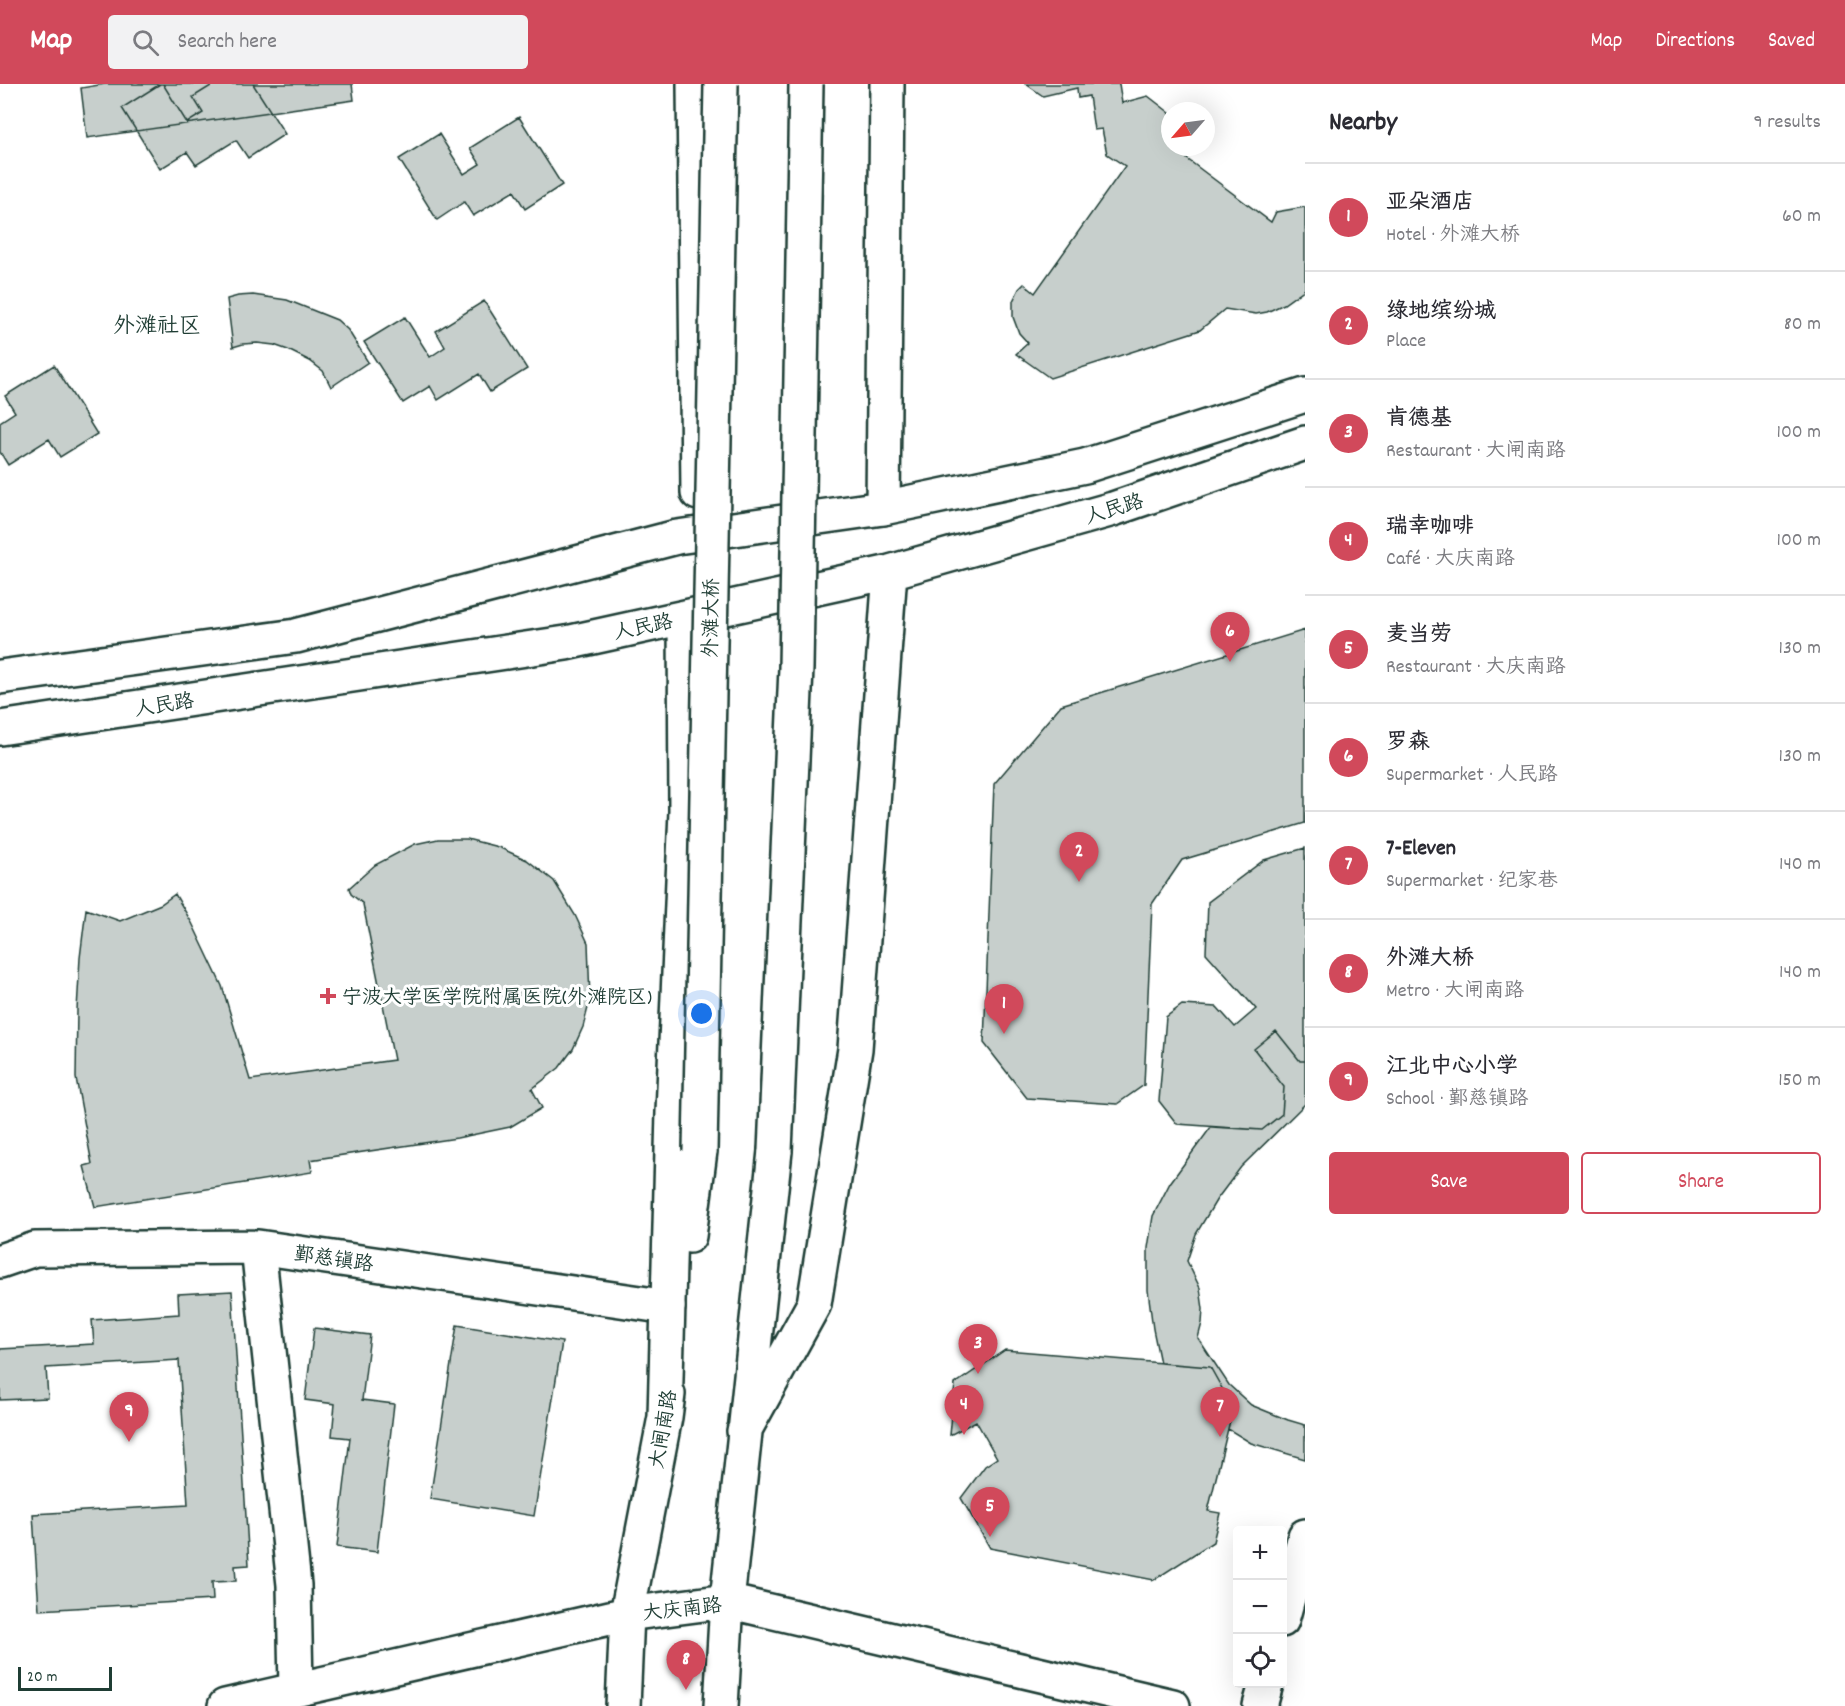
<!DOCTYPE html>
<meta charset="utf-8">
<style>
body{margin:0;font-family:Dekko,"LXGW WenKai TC",sans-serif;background:#f2f2f3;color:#2b2b33}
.controls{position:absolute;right:18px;bottom:18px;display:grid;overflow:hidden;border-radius:6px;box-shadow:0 6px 24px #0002}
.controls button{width:54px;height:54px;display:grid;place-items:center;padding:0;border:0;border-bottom:2px solid #e1e1e2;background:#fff;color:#2b2b33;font:30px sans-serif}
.compass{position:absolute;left:1161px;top:18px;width:54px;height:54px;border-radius:50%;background:#fff;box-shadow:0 6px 24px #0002;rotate:242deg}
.scale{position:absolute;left:18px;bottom:15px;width:94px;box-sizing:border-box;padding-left:6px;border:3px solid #1f3d34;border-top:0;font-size:16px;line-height:21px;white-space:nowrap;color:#1f3d34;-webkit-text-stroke:4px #fff;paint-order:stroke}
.you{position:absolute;left:702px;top:930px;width:21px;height:21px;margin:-15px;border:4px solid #fff;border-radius:50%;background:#1a73e8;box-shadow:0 0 0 9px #1a73e833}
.badge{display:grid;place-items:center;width:39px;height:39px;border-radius:50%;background:#d1495b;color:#fff;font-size:20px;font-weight:700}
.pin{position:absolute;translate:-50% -50px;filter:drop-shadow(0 2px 3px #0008)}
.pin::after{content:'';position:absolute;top:32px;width:21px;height:18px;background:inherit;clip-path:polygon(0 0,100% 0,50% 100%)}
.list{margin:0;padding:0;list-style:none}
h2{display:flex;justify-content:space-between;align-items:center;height:78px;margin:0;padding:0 24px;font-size:26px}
h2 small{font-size:20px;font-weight:400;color:#7c7c81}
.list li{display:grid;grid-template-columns:39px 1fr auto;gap:18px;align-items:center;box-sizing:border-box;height:108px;padding:0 24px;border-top:2px solid #e1e1e2}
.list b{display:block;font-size:22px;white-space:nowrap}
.list p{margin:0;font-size:20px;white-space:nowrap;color:#7c7c81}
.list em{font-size:20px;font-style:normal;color:#7c7c81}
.actions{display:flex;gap:12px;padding:18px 24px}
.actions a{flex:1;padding:14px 0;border:2px solid #d1495b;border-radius:6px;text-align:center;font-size:21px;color:#d1495b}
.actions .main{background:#d1495b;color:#fff}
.icon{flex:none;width:33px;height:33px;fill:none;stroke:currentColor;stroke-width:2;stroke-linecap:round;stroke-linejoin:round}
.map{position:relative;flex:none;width:1305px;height:1622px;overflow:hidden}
header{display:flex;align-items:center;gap:36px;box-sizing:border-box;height:84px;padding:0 30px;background:#d1495b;color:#fff}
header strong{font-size:28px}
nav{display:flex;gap:33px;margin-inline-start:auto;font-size:21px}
.search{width:420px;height:54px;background:#f2f2f3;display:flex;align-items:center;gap:15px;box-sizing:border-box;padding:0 21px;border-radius:6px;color:#7c7c81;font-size:22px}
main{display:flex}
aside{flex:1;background:#fff}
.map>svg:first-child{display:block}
.building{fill:#c7cfcc;stroke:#1f3d34;stroke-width:1.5}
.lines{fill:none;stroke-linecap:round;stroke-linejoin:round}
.minor-casing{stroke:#1f3d34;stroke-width:38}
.major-casing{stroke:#1f3d34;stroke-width:38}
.minor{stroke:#fff;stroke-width:33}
.major{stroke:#fff;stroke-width:33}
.major-bridge-casing{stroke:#1f3d34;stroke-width:38;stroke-linecap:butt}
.major-bridge{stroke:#fff;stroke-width:33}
.poi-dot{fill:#d1495b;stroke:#fff;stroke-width:2}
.labels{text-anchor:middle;stroke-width:6;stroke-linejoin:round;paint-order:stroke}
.street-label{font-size:20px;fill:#1f3d34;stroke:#fff}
.poi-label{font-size:20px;fill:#1f3d34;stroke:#fff;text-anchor:start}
.quarter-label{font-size:22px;fill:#1f3d34;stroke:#fff}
</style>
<header>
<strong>Map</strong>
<div class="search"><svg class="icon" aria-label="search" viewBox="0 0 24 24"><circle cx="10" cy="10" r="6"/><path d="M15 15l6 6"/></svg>Search here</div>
<nav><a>Map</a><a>Directions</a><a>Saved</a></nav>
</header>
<main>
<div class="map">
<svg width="1305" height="1622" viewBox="0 0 1305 1622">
<rect width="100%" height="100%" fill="#fff"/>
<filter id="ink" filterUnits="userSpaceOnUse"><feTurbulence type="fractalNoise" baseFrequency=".0167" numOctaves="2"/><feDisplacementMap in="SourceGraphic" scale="12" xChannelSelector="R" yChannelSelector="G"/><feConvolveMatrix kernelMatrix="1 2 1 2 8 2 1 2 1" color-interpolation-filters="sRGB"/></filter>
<g filter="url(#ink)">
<path class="building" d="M105,0H352L354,16L87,54L81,4Z
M160,0H163L187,39L203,29L193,13L214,0H253L285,50L248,74L236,56L196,81L187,68L160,85L122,24Z
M1026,0H1119L1122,19L1148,12L1170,29V63H1189L1194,67L1187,75L1271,138L1276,128L1305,123V205L1284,220L1267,228L1256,230L1225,225L1200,246L1050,294L1016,270L1028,259L1019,249L1013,233V217L1019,205L1024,200L1035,209L1125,82L1107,70L1102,45L1094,46L1089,12L1078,14L1077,4L1043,12Z
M519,33L562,101L525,125L514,107L473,132L464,118L437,136L399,75L439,50L464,90L480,80L470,64Z
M253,211L287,216L337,236L348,246L368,278L331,303L323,287L310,277L288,266L274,261L257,259L243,260L233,263L227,215L238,212Z
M484,217L527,285L490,308L479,290L438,316L430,302L403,319L364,258L405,233L430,273L445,263L436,247Z
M54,281L97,350L60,373L49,355L8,381L0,368V338L15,328L5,312Z
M1305,546V739L1182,776L1152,820L1144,1001L1117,1020L1027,1014L984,959L994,700L1061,621Z
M438,755H467L498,763L527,776L554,797L575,831L588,859L590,916L583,943L573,965L559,984L532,1005L542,1024L510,1043L457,1054L310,1076L312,1088L95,1123L84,1082L92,1080L76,994L77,926L80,874L86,825L120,837L161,820L175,810L192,839L222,902L250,996L394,976L363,820L351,810L349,804L375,781L415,760Z
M1305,764V977H1300L1276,947L1254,965L1284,1003L1282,1030L1262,1046L1177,1040L1159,1017L1166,933L1182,921L1217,923L1235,943L1256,925L1206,869L1208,818L1264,776Z
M1276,947L1300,977H1305V1020L1241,1083L1217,1115L1196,1150L1187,1177L1200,1204L1203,1225L1202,1239L1198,1254L1229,1301L1251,1321L1288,1336L1305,1341V1375L1251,1359L1228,1345L1233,1324L1210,1283L1160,1279L1153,1245L1148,1206V1164L1153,1132L1170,1099L1211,1043L1262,1046L1282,1030L1284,1003L1254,965Z
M232,1207L249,1481L235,1482L236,1497L212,1498L213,1516L39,1526L33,1430L188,1421L179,1276L46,1284L48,1314L0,1316V1265L94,1260L92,1236L179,1230L178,1210Z
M457,1241L562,1258L534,1432L430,1415Z
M314,1244L370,1251L362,1316L394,1320L377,1468L337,1463L350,1354L332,1352L335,1320L305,1316Z
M1005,1266L1210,1283L1233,1324L1208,1427L1220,1429L1213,1458L1154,1496L990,1464L961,1414L985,1382L997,1374L976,1337L950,1351L955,1300Z"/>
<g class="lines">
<g class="minor-casing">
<path id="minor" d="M694,0L698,409
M883,424L887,0
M258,1163L294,1501L296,1605
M0,1177L35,1165L258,1163L668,1223
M1282,1536L1305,1452
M1260,1622L1266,1600"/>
</g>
<g class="major-casing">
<path id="major" d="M0,593L296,552L677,453L883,424L1085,382L1305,311
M0,644L566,559L890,488L1113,425L1305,359
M689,1152L700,1067
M665,1333L673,1028L686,727L685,533
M744,1347L814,1220L855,965L890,488
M225,1622L627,1530L727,1517L1173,1622
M623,1622L627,1530L665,1333L668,1310
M721,1622L727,1517L775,1067"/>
</g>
<use href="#minor" class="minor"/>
<use href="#major" class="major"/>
<g class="major-bridge-casing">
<path id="major-bridge" d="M700,1067L721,0
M775,1067L796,584L806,0"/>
</g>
<use href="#major-bridge" class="major-bridge"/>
</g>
</g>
<path class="poi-dot" d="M325 903h6v6h6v6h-6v6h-6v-6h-6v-6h6z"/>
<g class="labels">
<g class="street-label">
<text transform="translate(1114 424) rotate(-17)" y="7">人民路</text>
<text transform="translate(710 534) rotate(-89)" y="7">外滩大桥</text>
<text transform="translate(643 542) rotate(-12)" y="7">人民路</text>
<text transform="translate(164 620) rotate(-9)" y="7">人民路</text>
<text transform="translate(334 1174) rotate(8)" y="7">鄞慈镇路</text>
<text transform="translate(662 1345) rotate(-80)" y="7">大闸南路</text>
<text transform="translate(682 1524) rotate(-6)" y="7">大庆南路</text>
</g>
<g class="poi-label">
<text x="342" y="919">宁波大学医学院附属医院(外滩院区)</text>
</g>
<g class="quarter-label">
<text x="157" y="248">外滩社区</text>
</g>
</g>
</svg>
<div class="controls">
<button>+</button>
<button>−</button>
<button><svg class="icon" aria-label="locate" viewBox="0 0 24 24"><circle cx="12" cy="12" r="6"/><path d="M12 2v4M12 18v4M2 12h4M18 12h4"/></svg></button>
</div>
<svg class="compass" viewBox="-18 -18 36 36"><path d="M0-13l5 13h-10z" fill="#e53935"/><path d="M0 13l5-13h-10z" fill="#7c7c81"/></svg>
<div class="scale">20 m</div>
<div class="you"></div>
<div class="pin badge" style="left:1004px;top:950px">1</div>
<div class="pin badge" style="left:1079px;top:798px">2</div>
<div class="pin badge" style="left:978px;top:1290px">3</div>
<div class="pin badge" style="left:964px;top:1351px">4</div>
<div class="pin badge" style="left:990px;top:1453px">5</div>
<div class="pin badge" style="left:1230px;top:578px">6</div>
<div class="pin badge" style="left:1220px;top:1353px">7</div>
<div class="pin badge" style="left:686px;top:1606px">8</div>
<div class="pin badge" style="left:129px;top:1358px">9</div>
</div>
<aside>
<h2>Nearby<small>9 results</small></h2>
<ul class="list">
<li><span class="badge">1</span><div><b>亚朵酒店</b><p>Hotel · 外滩大桥</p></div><em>60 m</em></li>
<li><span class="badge">2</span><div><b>绿地缤纷城</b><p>Place</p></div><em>80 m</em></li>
<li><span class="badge">3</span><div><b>肯德基</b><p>Restaurant · 大闸南路</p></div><em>100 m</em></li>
<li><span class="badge">4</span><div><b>瑞幸咖啡</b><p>Café · 大庆南路</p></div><em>100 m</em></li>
<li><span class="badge">5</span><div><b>麦当劳</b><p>Restaurant · 大庆南路</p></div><em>130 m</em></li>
<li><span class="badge">6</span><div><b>罗森</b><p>Supermarket · 人民路</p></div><em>130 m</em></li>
<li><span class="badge">7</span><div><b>7-Eleven</b><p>Supermarket · 纪家巷</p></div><em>140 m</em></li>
<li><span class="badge">8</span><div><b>外滩大桥</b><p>Metro · 大闸南路</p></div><em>140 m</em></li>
<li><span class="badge">9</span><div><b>江北中心小学</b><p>School · 鄞慈镇路</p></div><em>150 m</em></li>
</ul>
<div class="actions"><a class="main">Save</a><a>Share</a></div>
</aside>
</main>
